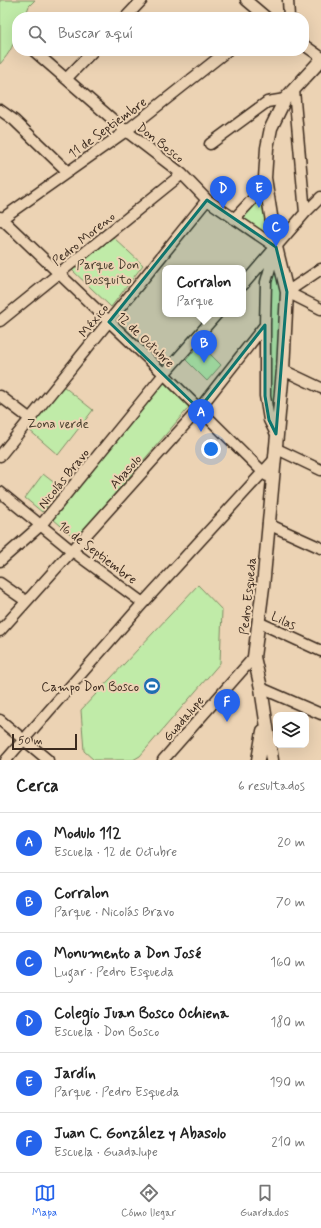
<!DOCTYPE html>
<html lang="es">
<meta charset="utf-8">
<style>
body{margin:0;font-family:Mynerve,sans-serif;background:#f2f2f2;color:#222}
.controls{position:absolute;right:12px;bottom:12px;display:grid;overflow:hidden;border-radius:8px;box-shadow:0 4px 16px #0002}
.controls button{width:36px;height:36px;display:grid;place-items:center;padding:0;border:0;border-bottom:1px solid #e0e0e0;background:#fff;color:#222;font:20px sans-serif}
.scale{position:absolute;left:12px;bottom:10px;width:65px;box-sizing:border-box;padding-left:4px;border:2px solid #3b2a1e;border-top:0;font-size:11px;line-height:14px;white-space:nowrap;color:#3b2a1e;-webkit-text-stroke:3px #ecd3b4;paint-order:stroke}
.you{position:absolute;left:211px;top:449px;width:14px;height:14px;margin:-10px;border:3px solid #fff;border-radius:50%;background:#1a73e8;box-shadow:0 0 0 6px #1a73e833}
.badge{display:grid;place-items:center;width:26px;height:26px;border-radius:50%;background:#2563eb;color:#fff;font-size:13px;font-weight:700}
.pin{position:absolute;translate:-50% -33px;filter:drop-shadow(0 1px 2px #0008)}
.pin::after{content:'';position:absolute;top:21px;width:14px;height:12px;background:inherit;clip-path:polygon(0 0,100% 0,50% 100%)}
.popup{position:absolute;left:162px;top:265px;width:84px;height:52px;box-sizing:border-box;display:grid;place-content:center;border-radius:8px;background:#fff;filter:drop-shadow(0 1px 3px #0005);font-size:13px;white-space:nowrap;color:#767676}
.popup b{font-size:15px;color:#222}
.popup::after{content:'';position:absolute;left:50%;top:100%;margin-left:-8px;border:8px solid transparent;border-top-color:#fff}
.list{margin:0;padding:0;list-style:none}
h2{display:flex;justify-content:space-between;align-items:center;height:52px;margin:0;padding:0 16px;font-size:17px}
h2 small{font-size:13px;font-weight:400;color:#767676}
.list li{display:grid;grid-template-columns:26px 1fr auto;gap:12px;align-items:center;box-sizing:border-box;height:60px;padding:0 16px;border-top:1px solid #e0e0e0}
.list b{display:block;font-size:15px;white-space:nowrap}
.list p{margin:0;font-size:13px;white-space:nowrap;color:#767676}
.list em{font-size:13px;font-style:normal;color:#767676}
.icon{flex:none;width:22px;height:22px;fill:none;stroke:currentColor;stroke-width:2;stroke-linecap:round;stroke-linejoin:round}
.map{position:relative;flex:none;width:321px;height:760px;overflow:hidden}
.search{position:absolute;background:#fff;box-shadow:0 4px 16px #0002;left:12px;right:12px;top:12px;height:44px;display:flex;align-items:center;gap:10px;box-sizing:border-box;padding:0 14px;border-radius:16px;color:#767676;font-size:15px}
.sheet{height:412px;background:#fff}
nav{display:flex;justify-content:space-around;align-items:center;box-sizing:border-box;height:56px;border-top:1px solid #e0e0e0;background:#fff;font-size:11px;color:#767676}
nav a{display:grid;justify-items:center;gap:2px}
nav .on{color:#2563eb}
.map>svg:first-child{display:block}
.green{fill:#c0eba8;stroke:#7e8a63}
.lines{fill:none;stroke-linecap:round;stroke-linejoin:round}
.minor-casing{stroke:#3b2a1e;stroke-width:13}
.tertiary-casing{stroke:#3b2a1e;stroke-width:15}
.minor{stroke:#ecd3b4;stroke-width:10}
.tertiary{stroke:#ecd3b4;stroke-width:12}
.marked{fill:#0f766e;fill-opacity:0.2;stroke:#0f766e;stroke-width:3;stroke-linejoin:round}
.labels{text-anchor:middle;stroke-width:4;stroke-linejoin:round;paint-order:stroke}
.street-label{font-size:13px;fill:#3b2a1e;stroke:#ecd3b4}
.park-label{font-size:13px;fill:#483d2c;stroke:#ecd3b4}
.poi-label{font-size:13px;fill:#3b2a1e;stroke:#ecd3b4;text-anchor:end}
</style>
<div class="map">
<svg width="321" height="760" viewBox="0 0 321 760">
<rect width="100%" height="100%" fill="#ecd3b4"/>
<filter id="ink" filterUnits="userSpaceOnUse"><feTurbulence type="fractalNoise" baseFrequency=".025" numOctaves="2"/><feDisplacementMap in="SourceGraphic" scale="8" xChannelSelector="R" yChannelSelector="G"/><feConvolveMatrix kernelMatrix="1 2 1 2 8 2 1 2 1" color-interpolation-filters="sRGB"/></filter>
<g filter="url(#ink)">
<path class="green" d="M0,0H35L29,6L25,17H17C17,38 14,48 0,64Z
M264,194L271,240L241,221Z
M113,237L143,265L111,307L72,270Z
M276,260L284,296L276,398L270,411L268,283Z
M200,344L221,365L207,381L186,360Z
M166,380L191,405L76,539L53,519Z
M63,386L93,410L58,455L28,429Z
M43,474L61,488L42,512L25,498Z
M198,585L222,610L220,663L140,756L133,760H94L84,751L81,710Z"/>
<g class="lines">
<g class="minor-casing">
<path id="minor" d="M246,0L266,17
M288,0L289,17
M126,17L142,0
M304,45L321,57
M34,51L126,131L182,174L207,200L276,247
M66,79L93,51
M294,90L305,213
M0,110L14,120L68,172
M210,144L267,102L285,99
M0,217L164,374L267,476
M234,219L266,185
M0,220L126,131L227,51
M321,269L287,292L321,309
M243,285L305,213L321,197
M0,321L182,174
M283,370L321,388
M0,396L29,418
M276,434L269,420L265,396V325L266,282L276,247
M275,448L321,470
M0,456L207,200
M0,492L71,550L143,603
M268,524L321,548
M0,561L41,525L164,374L217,314
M0,583L26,601
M258,622L321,651
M0,631L199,409L265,325
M261,688L321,714
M0,720L48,760
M6,760L143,603L274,460
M163,760L254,657"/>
</g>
<g class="tertiary-casing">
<path id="tertiary" d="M258,760L263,731
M272,760L261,688L254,657L263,587L283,370L287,292L276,247L265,178L267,148L271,128L285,99L321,60"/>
</g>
<use href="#minor" class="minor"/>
<use href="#tertiary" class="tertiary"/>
</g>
</g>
<path class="marked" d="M207,200L276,247L287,292L276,434L269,420L265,396V325L199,409L109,322Z"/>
<defs>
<g id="stadium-disc" transform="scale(0.9)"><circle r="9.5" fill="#1f6fb2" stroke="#ecd3b4"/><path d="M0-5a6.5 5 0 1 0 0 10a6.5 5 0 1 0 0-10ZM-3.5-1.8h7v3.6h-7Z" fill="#fff"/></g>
</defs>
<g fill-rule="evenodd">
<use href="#stadium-disc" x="152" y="686"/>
</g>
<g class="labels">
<g class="street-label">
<text transform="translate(107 127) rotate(-36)" y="5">11 de Septiembre</text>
<text transform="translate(161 142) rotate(38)" y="5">Don Bosco</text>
<text transform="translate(83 238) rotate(-39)" y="5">Pedro Moreno</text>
<text transform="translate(93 320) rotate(-51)" y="5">México</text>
<text transform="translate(146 339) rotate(44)" y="5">12 de Octubre</text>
<text transform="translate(125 471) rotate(-48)" y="5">Abasolo</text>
<text transform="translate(63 478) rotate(-51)" y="5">Nicolás Bravo</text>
<text transform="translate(98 552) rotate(37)" y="5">16 de Septiembre</text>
<text transform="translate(247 596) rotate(-84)" y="5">Pedro Esqueda</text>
<text transform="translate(284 620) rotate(25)" y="5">Lilas</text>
<text transform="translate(183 718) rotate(-49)" y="5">Guadalupe</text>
</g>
<g class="park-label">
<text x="108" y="269">Parque Don<tspan x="108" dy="15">Bosquito</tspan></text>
<text x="58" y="428">Zona verde</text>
</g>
<g class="poi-label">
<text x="139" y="691">Campo Don Bosco</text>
</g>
</g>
</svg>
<div class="controls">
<button><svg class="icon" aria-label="layers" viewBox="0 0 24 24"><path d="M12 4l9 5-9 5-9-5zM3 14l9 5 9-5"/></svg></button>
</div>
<div class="scale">50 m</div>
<div class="you"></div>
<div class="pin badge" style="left:201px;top:432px">A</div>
<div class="pin badge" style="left:204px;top:363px">B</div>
<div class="popup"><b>Corralon</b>Parque</div>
<div class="pin badge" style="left:276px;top:247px">C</div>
<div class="pin badge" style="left:223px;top:209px">D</div>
<div class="pin badge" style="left:259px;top:208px">E</div>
<div class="pin badge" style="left:227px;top:722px">F</div>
<div class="search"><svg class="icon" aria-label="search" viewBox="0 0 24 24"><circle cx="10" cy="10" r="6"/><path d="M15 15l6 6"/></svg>Buscar aquí</div>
</div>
<section class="sheet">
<h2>Cerca<small>6 resultados</small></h2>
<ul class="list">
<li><span class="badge">A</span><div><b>Modulo 112</b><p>Escuela · 12 de Octubre</p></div><em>20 m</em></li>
<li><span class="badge">B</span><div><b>Corralon</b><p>Parque · Nicolás Bravo</p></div><em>70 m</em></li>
<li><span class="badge">C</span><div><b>Monumento a Don José</b><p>Lugar · Pedro Esqueda</p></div><em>160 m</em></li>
<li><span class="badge">D</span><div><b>Colegio Juan Bosco Ochiena</b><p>Escuela · Don Bosco</p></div><em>180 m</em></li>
<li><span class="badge">E</span><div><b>Jardín</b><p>Parque · Pedro Esqueda</p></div><em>190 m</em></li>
<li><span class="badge">F</span><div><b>Juan C. González y Abasolo</b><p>Escuela · Guadalupe</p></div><em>210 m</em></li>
</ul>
</section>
<nav>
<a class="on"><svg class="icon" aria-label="map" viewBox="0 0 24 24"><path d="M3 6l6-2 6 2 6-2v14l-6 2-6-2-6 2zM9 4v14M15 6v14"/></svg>Mapa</a>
<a><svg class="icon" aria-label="directions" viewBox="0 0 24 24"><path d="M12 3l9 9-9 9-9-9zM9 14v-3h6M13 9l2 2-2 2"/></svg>Cómo llegar</a>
<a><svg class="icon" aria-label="saved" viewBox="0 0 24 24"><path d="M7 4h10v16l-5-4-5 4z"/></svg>Guardados</a>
</nav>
